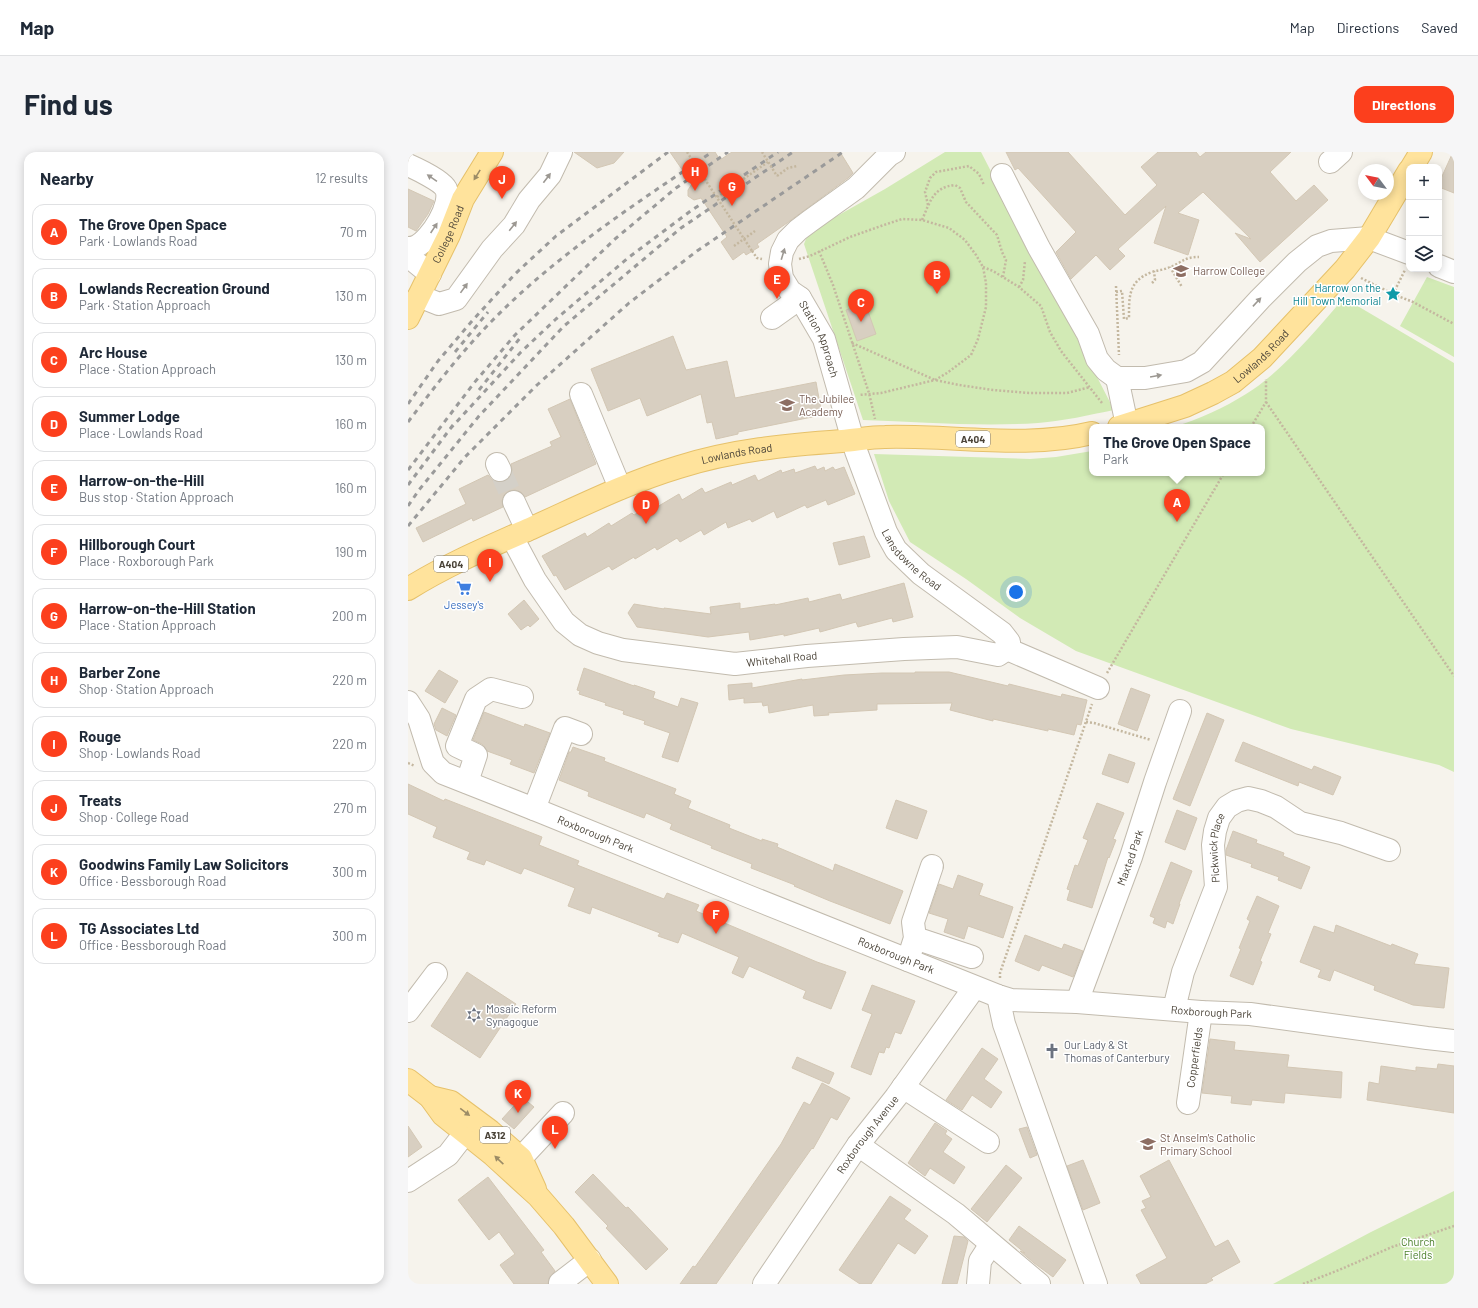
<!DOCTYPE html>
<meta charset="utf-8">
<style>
body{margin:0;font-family:Barlow,sans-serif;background:#f6f6f7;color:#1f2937}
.controls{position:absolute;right:12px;top:12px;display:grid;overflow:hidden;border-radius:8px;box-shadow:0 2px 10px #0003}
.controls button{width:36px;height:36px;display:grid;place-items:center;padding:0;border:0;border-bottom:1px solid #e0e1e3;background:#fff;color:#1f2937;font:20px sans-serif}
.compass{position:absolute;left:950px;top:12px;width:36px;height:36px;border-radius:50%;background:#fff;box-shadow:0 2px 10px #0003;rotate:302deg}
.you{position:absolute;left:608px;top:440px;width:14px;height:14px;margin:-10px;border:3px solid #fff;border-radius:50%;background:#1a73e8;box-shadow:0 0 0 6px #1a73e833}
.badge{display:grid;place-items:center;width:26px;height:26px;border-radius:50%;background:#fc3f1d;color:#fff;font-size:13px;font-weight:700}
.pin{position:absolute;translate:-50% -33px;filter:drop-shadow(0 1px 2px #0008)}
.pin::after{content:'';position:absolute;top:21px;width:14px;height:12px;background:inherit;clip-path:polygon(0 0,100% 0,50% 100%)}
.popup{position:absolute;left:681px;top:272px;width:176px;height:52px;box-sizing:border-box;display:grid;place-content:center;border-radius:8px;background:#fff;filter:drop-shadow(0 1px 3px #0005);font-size:13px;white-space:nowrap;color:#747a83}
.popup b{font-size:15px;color:#1f2937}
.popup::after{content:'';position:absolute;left:50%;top:100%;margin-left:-8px;border:8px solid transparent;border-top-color:#fff}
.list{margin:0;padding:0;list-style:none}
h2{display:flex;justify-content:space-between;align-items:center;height:52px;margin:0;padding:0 16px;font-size:17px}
h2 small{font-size:13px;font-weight:400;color:#747a83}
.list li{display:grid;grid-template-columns:26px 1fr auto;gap:12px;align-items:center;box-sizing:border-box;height:56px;margin:0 8px 8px;padding:0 8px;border:1px solid #e0e1e3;border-radius:12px}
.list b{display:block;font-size:15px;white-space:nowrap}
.list p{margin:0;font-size:13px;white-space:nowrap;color:#747a83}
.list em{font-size:13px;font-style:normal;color:#747a83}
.icon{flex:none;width:22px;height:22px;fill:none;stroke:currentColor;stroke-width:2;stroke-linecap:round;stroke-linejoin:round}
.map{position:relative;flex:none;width:1046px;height:1132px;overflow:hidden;border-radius:12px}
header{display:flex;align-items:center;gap:24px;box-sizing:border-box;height:56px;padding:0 20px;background:#fff;border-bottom:1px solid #e0e1e3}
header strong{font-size:19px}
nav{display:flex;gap:22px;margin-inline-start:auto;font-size:14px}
.intro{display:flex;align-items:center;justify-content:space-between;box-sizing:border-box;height:96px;padding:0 24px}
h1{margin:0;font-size:28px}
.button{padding:10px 18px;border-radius:12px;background:#fc3f1d;color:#fff;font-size:14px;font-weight:700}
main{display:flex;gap:24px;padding:0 24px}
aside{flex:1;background:#fff;border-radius:12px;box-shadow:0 2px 10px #0003}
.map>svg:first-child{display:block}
.green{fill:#d2eab5}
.building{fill:#d8cfc1;stroke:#d3c7b4}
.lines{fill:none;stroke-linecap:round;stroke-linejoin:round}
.minor-tunnel{stroke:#d4d0c8;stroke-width:22;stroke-dasharray:22 11;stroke-linecap:butt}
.minor-casing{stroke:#c2bbae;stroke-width:24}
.major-casing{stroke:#e6c16a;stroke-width:24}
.path{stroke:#c4b79f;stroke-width:2.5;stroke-dasharray:2 2;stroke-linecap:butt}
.minor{stroke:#fff;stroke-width:22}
.major{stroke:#ffe39c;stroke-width:22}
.rail{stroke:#9a9a9a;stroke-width:3;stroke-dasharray:5 5;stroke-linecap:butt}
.path-bridge{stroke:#c4b79f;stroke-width:2.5;stroke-dasharray:2 2;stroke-linecap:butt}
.oneway{fill:#9c8c66}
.oneway2{fill:#9c9892}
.labels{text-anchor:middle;stroke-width:3;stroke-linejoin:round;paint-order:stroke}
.shield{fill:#fff;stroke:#817c74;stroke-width:1}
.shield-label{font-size:10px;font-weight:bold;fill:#4b4439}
.street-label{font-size:11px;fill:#4b4439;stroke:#fff}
.education-label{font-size:11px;fill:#785e54;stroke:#fff;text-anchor:start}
.culture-label{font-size:11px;fill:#0d838f;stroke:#fff;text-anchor:end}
.shop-label{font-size:11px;fill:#366cbe;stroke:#fff}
.worship-label{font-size:11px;fill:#5b616d;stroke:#fff;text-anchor:start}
.park-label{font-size:11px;fill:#4a7f2a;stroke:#fff}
</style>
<header>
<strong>Map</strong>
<nav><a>Map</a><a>Directions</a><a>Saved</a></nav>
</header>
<div class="intro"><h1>Find us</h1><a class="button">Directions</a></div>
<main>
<aside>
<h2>Nearby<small>12 results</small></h2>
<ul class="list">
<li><span class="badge">A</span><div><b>The Grove Open Space</b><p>Park · Lowlands Road</p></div><em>70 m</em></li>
<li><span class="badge">B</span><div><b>Lowlands Recreation Ground</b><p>Park · Station Approach</p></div><em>130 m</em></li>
<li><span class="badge">C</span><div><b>Arc House</b><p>Place · Station Approach</p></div><em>130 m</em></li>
<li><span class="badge">D</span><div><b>Summer Lodge</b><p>Place · Lowlands Road</p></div><em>160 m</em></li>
<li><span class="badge">E</span><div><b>Harrow-on-the-Hill</b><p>Bus stop · Station Approach</p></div><em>160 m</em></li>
<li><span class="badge">F</span><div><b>Hillborough Court</b><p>Place · Roxborough Park</p></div><em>190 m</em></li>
<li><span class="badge">G</span><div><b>Harrow-on-the-Hill Station</b><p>Place · Station Approach</p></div><em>200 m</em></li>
<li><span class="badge">H</span><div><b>Barber Zone</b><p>Shop · Station Approach</p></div><em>220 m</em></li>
<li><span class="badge">I</span><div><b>Rouge</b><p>Shop · Lowlands Road</p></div><em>220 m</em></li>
<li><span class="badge">J</span><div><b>Treats</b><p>Shop · College Road</p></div><em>270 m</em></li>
<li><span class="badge">K</span><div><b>Goodwins Family Law Solicitors</b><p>Office · Bessborough Road</p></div><em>300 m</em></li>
<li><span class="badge">L</span><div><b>TG Associates Ltd</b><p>Office · Bessborough Road</p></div><em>300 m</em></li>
</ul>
</aside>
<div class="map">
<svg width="1046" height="1132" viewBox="0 0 1046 1132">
<rect width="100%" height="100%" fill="#f6f3ec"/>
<path class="green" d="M537,0H573L706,258C681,263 656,269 630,271C572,275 513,270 455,268L396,92L400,82L406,77L477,37Z
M1019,125L1046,135V205L992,174Z
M936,146L1046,211V620L1031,613L883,577L668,499L612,466L558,427L502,390L481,349L466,302L622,307L648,305L684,299V321H854V275H766C791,267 816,256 838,242C874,220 908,178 936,146Z
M1046,1039V1132H865L963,1080Z"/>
<path class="building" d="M166,0H216L206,11L189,16Z
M262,0H307L312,8L324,0H432L445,21L440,26L379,71L349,92L351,95L338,103L336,100L325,108L313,90L319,85L293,46L286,48L280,44V38L284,32Z
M598,0H660L717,63L749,33L733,15L750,0H788L792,5L798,0H883L862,20L888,49L906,33L920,48L852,110L827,81L843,87L795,40L770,61L791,68L780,103L746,91L758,54L710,97L717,104L702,118L688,103L663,127L648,100L668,80L610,16L607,18Z
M1045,0H1046V41L1031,35V31Z
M0,37L26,49L20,62L8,79L0,75Z
M457,151L468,182L449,189L438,158Z
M265,184L278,218L319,209L327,246L408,230L414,263L330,280V282L308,287L304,270L299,271L293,242L239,264L232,246L200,259L183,217Z
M162,247L188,312L117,345L113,340L107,338L101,339L96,343L94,349L95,355L65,369L64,366L15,390L8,376L58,352L51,337L80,323L85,329L92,330L97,329L103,325L104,318L103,312L144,294L142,290L153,285L140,257Z
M407,314L409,318L416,315L417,319L425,315L427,318L436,315L447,342L420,353L418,348L399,356L397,353L369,366L366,359L344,370L342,367L320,376L318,370L296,383L293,378L272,390L269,386L249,398L247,395L227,407L226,405L204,418L201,414L157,438L148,423L146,424L134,404L177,381L179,385L201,371L203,374L224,361L226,363L247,351L249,355L271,342L274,348L294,336L297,341L323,330L324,333L347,323L350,329L373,318L374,321L386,317L387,321Z
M456,384L462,405L431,413L425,391Z
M496,431L505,465L485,470L484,466L450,475L448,470L412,480L411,476L376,484V482L342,488L341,480L300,485L229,475L220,461L226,452L256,457V456L303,462L302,455L332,451V457L367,452V453L400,446L401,450L432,442L434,448Z
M116,448L131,467L122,475L120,473L113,478L100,462Z
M176,516L226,534V533L247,540L245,546L270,555L273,546L290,551L270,610L254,605L262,581L236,572L237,569L215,562L216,559L197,553L198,551L171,542L172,539L169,538Z
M31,518L50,529L37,551L17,539Z
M507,520H541L600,534L601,532L653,545L654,542L679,548L673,573L669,572L666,583L640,577V579L585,567V569L542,558L544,551L469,552V558L420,561L421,563L406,564L405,553L361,561L360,553L355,554L354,550L336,551V546L321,548L320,533L344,531V536L394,527V528L436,523L474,521H507Z
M723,536L742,543L729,579L710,572Z
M34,556L48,563L39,584L28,578L26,572Z
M76,560L116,575L117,572L142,581L126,621L102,612L104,608L79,599L74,592L65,588Z
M799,561L816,568L782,654L765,647Z
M835,590L904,618L906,614L933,625L925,643L891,630L890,634L827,609Z
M165,595L197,606L196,609L268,637L266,642L283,649L280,656L322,673L321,676L354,689V687L370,692L369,695L421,717L425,719L427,712L495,739L482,772L422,749L386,734L387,733L343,716L344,712L303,696L304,694L262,677L264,672L238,661L236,666L180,644L181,640L151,628L161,600H163Z
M701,602L727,611L720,631L694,622Z
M0,632L36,649L37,647L134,685L131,693L171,709L169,713L256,747L259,741L291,753L288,759L409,810L438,820L423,857L395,846L398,839L341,814L335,826L324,821L331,805L274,781L270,791L250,784L252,781L184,755L182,762L160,754L167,736L116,716L113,722L78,708L76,713L59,707L62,700L25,685L29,675L0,662Z
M488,648L519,659L509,687L478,676Z
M689,651L716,661L705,687L708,688L701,706L700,705L684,756L659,748L662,738L659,737L667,713L670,714L680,688L675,686Z
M769,658L789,666L777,698L757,690Z
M825,679L849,688L848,691L876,701L875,704L902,715L893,737L870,728L871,725L843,715L844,712L818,703V698Z
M763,710L784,719L771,752H772L765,772L759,769L757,776L745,771L747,766L742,764Z
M550,723L575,732L571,743L605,755L595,786L560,774L556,787L536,780L540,767L521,761L531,732L545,737Z
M849,744L871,754L860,781L863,782L852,809L854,810L845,833L822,824L833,797L831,796L842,769L839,767Z
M928,773L983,794L984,792L1010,802L1006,812L1041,816L1036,856L1005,853L966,838L967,834L926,818L922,829L910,825L913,818L892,810L906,774L926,781Z
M617,783L654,797L656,792L675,799L665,825L634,813L631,819L607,809Z
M59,820L108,852L72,906L23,874Z
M464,833L507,849L493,882L487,880L481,896L478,895L476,901L471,900L463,923L443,915L464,862L454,858Z
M802,887L827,890L826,898L881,903L879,915L934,920L933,946L877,941L876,951L844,948L843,953L823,951L824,944L794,941Z
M574,896L590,907L576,927L594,940L583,956L564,943L554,958L538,948Z
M389,905L426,921L421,932L384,916Z
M1030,912L1046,914V961L959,948L961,930L971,932L973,914L1008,919V915L1029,917Z
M414,931L442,946L429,968L423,965L405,997L404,996L308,1132H272L285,1114L287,1115L307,1087L373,992L396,950L402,953Z
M114,945L126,955L106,977L94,967Z
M527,971L539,979L537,982L544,987L535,1000L557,1015L546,1032L522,1016L517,1024L500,1011Z
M0,974L14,995L0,1005Z
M619,975L629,1003L622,1006L611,977Z
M675,1008L692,1051L675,1058L659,1014Z
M761,1008L807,1095L820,1088L832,1110L803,1126L805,1128L797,1132H733L728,1123L759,1106L733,1058L738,1056L734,1049L743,1045L732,1024Z
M598,1013L614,1026L579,1070L563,1057Z
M185,1022L218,1056L220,1055L260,1097L238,1118L198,1076L200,1074L167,1040Z
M80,1025L136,1098L133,1100L147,1119L141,1126L140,1132H106L92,1113L107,1102L91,1080L81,1088L50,1048Z
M482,1044L503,1058L496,1067L520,1084L507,1102L490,1091L463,1132H452L431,1118Z
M611,1074L658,1108L645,1125L626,1111L612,1099L617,1101L601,1088Z
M546,1084L556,1085L560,1089L549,1132H534Z"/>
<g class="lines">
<path class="minor-tunnel" d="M92,318L106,350"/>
<g class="minor-casing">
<g id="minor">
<path id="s1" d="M486,0L481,3L448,36L402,69L390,78L380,88L374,100L372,112L374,126L382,139L392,146L416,187L448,299L478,380L488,398L513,422L594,481L601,490L599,497"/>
<path d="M922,10L933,0"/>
<path d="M0,13C9,17 34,29 38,37C45,52 23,87 9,94C7,95 3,96 0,96"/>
<path d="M594,23L631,96L680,182L689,207L698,218L709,226H737L778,219L794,210L852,147L889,110L909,94L923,89L961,86L1001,101"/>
<path d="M0,104L22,122"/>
<path d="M1031,114L1046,120"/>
<path d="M11,144L31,152L48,147L84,97L106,73L121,48L142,23L153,0"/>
<path d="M364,166L392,146"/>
<path d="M709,226L719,273"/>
<path d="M173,242L212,336"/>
<path d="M89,312L92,318"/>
<path d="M106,350L119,378"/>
<path id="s2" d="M104,385L127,428L156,470L172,483L190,491L215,498L327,512L399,504L496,497L549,495L590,503L599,497"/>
<path d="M599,497L690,536"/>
<path id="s3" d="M0,550L11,567L25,611L35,621L136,661L342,745L590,844L603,848L669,850L793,860L842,862L1019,886L1046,889"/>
<path d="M59,630L68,603L49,594L68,547L83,537L114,545"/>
<path d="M126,657L157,576L173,582"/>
<path d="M507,786L564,805"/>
<path d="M500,808L507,786L505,770L524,714"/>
<path d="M590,844L596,872L688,1132"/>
<path id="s4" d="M669,850L723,705L747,630L772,559"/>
<path id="s5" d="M766,857L775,820L808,735L805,693L807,679L811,666L819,655L829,649L840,646L853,649L868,655L892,671L933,681L981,698"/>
<path d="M0,859L28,822"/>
<path d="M495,935L580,990"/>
<path id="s6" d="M780,951L793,860"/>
<path d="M450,993L548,1062L631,1132"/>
<path d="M113,1006L155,961"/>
<path d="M0,1029L40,1003L57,981"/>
<path d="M152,1131L182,1108"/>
<path id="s7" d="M356,1132L450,993L488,945L566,836"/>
<path d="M570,1132L572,1109L583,1092"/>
</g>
</g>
<g class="major-casing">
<g id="major">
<path d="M1004,15L1013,0"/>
<path id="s8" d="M0,166L41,83L55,47L84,0"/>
<path id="s9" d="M711,275L777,254L805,241L825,230L854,206L937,117L961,86L1001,19"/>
<path id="s10" d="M0,437C40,412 83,394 126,375C173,354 221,330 271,315C324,298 379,293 434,289C448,288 462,285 477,285C543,283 619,297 684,281"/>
<path d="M0,928L22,945L35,963L85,1003L130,1044L156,1074L199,1132"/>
<path d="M22,945L43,950L82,979L113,1006L127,1037"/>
</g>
</g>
<path class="path" d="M369,24L380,16L389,14
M309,45L360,10
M520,53L517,40L522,26L528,20L561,14L571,22L576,33
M514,68C522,50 525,35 547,33L552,36L558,50L589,83L594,100L598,108L595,125
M326,94L347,79
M344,99L349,106L354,107
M411,99L425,133L461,241L467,267
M391,107L402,104L442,85L473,74L494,67L514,68L541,76L557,88L568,103L575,115L578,131V155L570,187L563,203L539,221L527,228L473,241L451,243
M575,115L585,119L611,135L633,154L642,180L653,199L694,251
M762,115L774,135
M953,126L985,142L1005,150L1046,172
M744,131L747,128L746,119
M708,134L711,203
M611,135L615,128L617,109
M708,140L714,139L716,167L721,166C721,145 720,129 744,120C750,118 756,118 762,115C775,110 776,105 791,105
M985,142L997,118
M444,191L527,228L551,233L585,238L621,241H659L682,235
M858,250L1046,524
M843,275L858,250V227
M699,521L816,321
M678,570L686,571L743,588
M0,611L7,614
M592,826V821L684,552
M895,1132L931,1118L984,1095L1046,1074"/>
<use href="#minor" class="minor"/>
<use href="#major" class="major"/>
<path class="rail" d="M47,200L80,160
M71,238L112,186
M0,252L30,209L64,169L107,122L148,84L260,0
M0,270C25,237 50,204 79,174C145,105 226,53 304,0
M42,277L113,200L148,167L220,106L284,58L370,0
M0,318L66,231L107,183L207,87L268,36L320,0
M0,333L45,273
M0,354L11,338L71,264L156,174L273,76L385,0
M0,374L57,305L129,233L221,151L289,99L435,0"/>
<path class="path-bridge" d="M279,0L344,99
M354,0L369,24"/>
</g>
<defs><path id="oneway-solid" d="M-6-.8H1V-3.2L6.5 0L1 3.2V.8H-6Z"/></defs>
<g class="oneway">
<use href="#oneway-solid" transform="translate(69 23) rotate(122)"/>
<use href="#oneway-solid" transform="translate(57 960) rotate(37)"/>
<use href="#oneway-solid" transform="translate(91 1008) rotate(-137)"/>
</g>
<g class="oneway2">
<use href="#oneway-solid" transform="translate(24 26) rotate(-146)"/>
<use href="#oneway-solid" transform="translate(139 26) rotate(-53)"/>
<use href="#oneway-solid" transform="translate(105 74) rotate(-51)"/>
<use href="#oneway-solid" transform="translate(26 76) rotate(-56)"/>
<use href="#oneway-solid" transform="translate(375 102) rotate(-73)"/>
<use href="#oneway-solid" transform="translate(56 136) rotate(-54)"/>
<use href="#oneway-solid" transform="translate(849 150) rotate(-47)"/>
<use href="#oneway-solid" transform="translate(748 224) rotate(-10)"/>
</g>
<defs>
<g id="university-bare" transform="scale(1.2)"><path d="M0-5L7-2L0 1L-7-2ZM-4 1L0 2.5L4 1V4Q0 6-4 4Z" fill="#8d6e63" stroke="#fff" stroke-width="2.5" paint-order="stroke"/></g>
<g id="sight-bare" transform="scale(1.2)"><path d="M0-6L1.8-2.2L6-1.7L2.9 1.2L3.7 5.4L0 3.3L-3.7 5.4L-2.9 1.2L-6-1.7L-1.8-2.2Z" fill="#0f9aa8" stroke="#fff" stroke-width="2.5" paint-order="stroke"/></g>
<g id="school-bare" transform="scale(1.2)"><path d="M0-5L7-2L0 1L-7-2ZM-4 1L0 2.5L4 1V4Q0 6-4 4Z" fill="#8d6e63" stroke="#fff" stroke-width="2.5" paint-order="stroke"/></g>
<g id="supermarket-bare" transform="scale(1.2)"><path d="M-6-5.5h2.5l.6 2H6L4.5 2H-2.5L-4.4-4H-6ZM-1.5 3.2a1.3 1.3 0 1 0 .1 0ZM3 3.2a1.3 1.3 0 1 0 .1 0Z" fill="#3f7fe0" stroke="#fff" stroke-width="2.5" paint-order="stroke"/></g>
<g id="synagogue-bare" transform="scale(1.2)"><path d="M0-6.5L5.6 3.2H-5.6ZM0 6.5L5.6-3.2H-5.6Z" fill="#6b7280" stroke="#fff" stroke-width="2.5" paint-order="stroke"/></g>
<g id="church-bare" transform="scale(1.2)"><path d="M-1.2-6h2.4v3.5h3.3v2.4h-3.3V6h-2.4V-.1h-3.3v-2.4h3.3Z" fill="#6b7280" stroke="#fff" stroke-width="2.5" paint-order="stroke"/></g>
</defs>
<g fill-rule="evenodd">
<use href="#university-bare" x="773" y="119"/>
<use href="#sight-bare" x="985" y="142"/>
<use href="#school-bare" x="379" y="253"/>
<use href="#supermarket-bare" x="56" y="436"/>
<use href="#synagogue-bare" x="66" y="863"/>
<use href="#church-bare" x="644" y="899"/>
<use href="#school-bare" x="740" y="992"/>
</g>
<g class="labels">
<g class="shield">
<rect x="548" y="279" width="34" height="16" rx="3"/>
<rect x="26" y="404" width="34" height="16" rx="3"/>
<rect x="72" y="975" width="30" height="16" rx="3"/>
</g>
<g class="shield-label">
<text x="565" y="291">A404</text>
<text x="43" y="416">A404</text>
<text x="87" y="987">A312</text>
</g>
<g class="street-label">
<text dy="4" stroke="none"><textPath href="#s8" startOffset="93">College Road</textPath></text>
<text dy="4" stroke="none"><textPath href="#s1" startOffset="251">Station Approach</textPath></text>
<text dy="4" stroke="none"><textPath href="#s9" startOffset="161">Lowlands Road</textPath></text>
<text dy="4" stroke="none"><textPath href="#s10" startOffset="357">Lowlands Road</textPath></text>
<text dy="4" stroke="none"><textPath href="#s1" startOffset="494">Lansdowne Road</textPath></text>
<text dy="4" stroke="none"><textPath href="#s2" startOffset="326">Whitehall Road</textPath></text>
<text dy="4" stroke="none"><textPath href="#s3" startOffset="245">Roxborough Park</textPath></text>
<text dy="4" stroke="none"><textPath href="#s5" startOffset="169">Pickwick Place</textPath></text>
<text dy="4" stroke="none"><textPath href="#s4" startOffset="154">Maxted Park</textPath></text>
<text dy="4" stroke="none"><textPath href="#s3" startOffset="569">Roxborough Park</textPath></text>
<text dy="4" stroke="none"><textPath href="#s3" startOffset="893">Roxborough Park</textPath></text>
<text dy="4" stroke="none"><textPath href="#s6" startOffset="46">Copperfields</textPath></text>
<text dy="4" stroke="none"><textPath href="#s7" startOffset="182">Roxborough Avenue</textPath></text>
</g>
<g class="education-label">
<text x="785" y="123">Harrow College</text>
<text x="391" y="251">The Jubilee<tspan x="391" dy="13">Academy</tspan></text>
<text x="752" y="990">St Anselm's Catholic<tspan x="752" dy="13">Primary School</tspan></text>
</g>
<g class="culture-label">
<text x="973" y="140">Harrow on the<tspan x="973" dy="13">Hill Town Memorial</tspan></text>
</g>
<g class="shop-label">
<text x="56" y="457">Jessey's</text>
</g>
<g class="worship-label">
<text x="78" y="861">Mosaic Reform<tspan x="78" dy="13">Synagogue</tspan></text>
<text x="656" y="897">Our Lady &amp; St<tspan x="656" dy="13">Thomas of Canterbury</tspan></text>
</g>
<g class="park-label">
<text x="1010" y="1094">Church<tspan x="1010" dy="13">Fields</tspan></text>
</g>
</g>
</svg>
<div class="controls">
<button>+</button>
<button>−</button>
<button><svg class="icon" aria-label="layers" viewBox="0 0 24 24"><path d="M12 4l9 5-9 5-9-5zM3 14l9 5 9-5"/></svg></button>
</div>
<svg class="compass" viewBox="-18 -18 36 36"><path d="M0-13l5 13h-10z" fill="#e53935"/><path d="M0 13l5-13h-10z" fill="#747a83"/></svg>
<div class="you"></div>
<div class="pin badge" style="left:769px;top:370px">A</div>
<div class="popup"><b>The Grove Open Space</b>Park</div>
<div class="pin badge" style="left:529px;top:142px">B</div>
<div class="pin badge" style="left:453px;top:170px">C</div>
<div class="pin badge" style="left:238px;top:372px">D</div>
<div class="pin badge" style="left:369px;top:147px">E</div>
<div class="pin badge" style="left:308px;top:782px">F</div>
<div class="pin badge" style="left:324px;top:54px">G</div>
<div class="pin badge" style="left:287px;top:39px">H</div>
<div class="pin badge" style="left:82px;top:430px">I</div>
<div class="pin badge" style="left:94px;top:47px">J</div>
<div class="pin badge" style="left:110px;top:961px">K</div>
<div class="pin badge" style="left:147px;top:997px">L</div>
</div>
</main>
